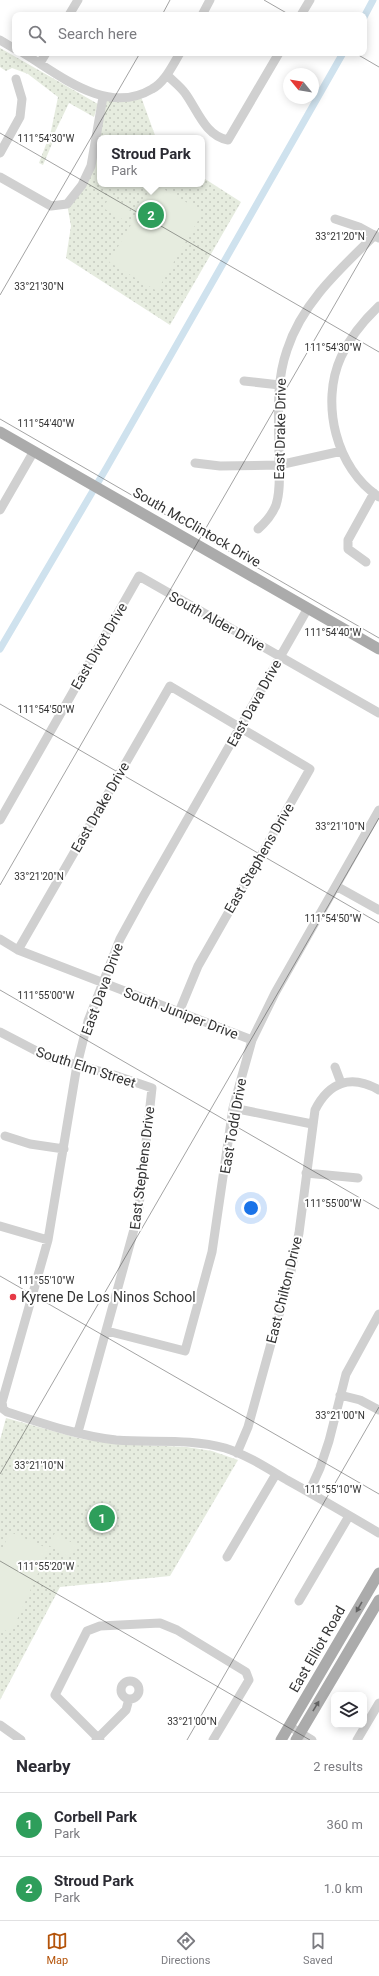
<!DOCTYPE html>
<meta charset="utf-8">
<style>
body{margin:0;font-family:Roboto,sans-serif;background:#f2f2f3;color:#2b2b33}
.controls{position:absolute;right:12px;bottom:12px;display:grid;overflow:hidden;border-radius:8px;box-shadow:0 2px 10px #0003}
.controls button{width:36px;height:36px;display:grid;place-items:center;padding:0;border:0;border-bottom:1px solid #e1e1e2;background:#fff;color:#2b2b33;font:20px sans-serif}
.compass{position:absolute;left:283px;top:68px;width:36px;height:36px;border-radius:50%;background:#fff;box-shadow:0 2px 10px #0003;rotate:300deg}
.you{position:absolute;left:251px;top:1208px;width:14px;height:14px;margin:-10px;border:3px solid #fff;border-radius:50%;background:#1a73e8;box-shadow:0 0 0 6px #1a73e833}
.badge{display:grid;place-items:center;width:26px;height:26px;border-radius:50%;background:#b45309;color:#fff;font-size:13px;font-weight:700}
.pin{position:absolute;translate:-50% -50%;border:2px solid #fff;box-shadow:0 1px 4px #0006}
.popup{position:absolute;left:97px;top:135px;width:108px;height:52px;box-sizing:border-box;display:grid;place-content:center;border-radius:8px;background:#fff;filter:drop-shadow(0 1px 3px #0005);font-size:13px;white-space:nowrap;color:#7c7c81}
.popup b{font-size:15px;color:#2b2b33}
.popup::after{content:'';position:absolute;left:50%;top:100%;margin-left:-8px;border:8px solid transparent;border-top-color:#fff}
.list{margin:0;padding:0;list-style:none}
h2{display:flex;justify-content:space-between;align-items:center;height:52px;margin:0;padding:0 16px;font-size:17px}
h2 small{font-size:13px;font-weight:400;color:#7c7c81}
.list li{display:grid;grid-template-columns:26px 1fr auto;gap:12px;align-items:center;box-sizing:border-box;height:64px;padding:0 16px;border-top:1px solid #e1e1e2}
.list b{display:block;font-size:15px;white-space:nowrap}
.list p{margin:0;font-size:13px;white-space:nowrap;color:#7c7c81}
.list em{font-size:13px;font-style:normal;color:#7c7c81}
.icon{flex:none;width:22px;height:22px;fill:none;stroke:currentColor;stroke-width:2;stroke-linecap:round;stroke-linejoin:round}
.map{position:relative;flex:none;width:379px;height:1740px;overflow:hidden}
.search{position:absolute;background:#fff;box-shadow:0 2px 10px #0003;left:12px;right:12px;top:12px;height:44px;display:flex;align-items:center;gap:10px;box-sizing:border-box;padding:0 14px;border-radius:8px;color:#7c7c81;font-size:15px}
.sheet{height:180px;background:#fff}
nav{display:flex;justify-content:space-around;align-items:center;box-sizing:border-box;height:56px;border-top:1px solid #e1e1e2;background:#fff;font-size:11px;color:#7c7c81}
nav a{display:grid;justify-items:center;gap:2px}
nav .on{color:#b45309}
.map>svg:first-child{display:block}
.park{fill:url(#park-dots)}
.pitch{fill:#e6ecdf}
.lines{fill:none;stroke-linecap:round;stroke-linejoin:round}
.canal{stroke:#cfe2ee;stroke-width:7}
.minor{stroke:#d0d0d0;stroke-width:9}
.major{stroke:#ababab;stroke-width:11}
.oneway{fill:#636363}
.ticks{fill:none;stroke:#333;stroke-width:1;stroke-opacity:0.45}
.poi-dot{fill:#e63946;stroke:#fff;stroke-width:1.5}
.labels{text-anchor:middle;stroke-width:4;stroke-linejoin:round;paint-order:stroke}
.street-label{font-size:14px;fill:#333;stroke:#fff}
.poi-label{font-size:14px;fill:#333;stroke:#fff;text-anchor:start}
.ticks-label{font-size:10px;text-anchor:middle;fill:#333;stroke:#fff;stroke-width:4;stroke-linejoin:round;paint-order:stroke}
</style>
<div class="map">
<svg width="379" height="1740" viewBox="0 0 379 1740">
<defs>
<pattern id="park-dots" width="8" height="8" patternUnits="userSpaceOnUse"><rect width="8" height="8" fill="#e6ecdf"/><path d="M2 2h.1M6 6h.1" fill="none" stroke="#c6cbc0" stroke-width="1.8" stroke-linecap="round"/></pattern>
</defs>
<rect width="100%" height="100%" fill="#fff"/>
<path class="park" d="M0,48L98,104L94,117L69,103L55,132L52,144L43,165L39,163L51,131L58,97L28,74L12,68L6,71L0,67Z
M140,94L156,138H100V184H202V177L241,202L170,325L66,258L71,226L67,204L91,166L103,97Z
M6,1418L82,1439L120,1444L187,1447L212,1451L238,1460L170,1576L60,1587L0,1700V1440Z"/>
<path class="pitch" d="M155,184L203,212L157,291L109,262Z
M110,196L131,208L124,220L103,208Z
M10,1532L49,1549L11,1633L0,1628V1554Z
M55,1533L76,1545L69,1557L48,1545Z"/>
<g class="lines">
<path class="canal" d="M364,17L373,0
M0,649L107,467L343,53"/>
<path class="minor" d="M69,15L78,0
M202,15L210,0
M301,15L310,0
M0,40L15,49
M23,53C60,75 107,116 152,89C165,82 172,66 180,53
M40,63L46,53
M167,75C173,81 180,86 185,93C197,109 205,136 228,140L279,53
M0,153L20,117L22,99L16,79
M0,177L51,206L67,204L82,185L91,166L103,97
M335,219L359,227L379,238
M379,306C363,321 350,337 341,357C320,403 336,469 379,497
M244,381L280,385
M195,463L220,466L279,465L342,451
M0,510L34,451
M258,529C266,522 272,515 276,505C281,490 279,471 279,456C279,421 275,384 287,350C302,303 340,269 375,235
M366,562L348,549V540L374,493
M308,608L143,897L120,939L88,1021L77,1065L48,1240L2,1402L3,1409L7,1412C42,1423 79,1436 116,1440C152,1443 189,1438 225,1448C247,1455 267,1468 287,1480C318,1497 348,1515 379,1533
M0,820L139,576L379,713
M336,886L379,910
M0,939L18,950L252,1040
M18,950L170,686L310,769L198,966L179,1012
M0,1032L48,1057L114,1075L152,1088L138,1215L78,1432
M335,1067L341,1083
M233,1108L312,1124
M5,1136L30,1144L64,1149
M306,1173L358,1178
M0,1226L48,1240
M107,1331L185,1351L212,1252L233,1108L252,1040L275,993L379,810
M340,1395L360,1400L379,1410
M237,1453L248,1427L291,1271L299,1233L315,1110C329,1082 351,1074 379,1090
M309,1492L320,1468L329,1441L346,1374L379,1314
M227,1557L276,1474
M299,1601L349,1516
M121 1690a9 9 0 1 1 18 0a9 9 0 1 1-18 0Z
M0,1725L21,1740
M289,1726L312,1740
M96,1740L126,1710L129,1699
M100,1740L55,1695L87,1631L100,1626L160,1623L177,1630L246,1672L249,1680L213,1740
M357,1740L379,1703"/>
<path class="major" d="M0,432L379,649
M281,1740L379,1573
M296,1740L379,1600"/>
</g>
<defs><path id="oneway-solid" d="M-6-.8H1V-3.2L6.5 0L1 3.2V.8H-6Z"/></defs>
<g class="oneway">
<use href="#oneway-solid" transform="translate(359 1607) rotate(120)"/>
<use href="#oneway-solid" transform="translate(316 1706) rotate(-59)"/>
</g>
<path class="ticks" d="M264,0L290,15M162,15L170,0M355,53L379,67M0,133L379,352M0,295L140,53M0,419L379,638M0,704L379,923M0,885L379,228M0,990L379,1209M0,1276L379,1494M0,1474L379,818M0,1561L310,1740M187,1740L379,1407"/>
<circle class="poi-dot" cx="13" cy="1297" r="4"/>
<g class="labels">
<g class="street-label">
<text transform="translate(280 429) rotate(-89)" y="5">East Drake Drive</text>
<text transform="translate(197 527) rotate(30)" y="5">South McClintock Drive</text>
<text transform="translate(217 621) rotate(29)" y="5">South Alder Drive</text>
<text transform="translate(99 646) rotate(-60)" y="5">East Divot Drive</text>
<text transform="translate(254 703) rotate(-61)" y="5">East Dava Drive</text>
<text transform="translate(100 807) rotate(-60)" y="5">East Drake Drive</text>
<text transform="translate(259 858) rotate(-60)" y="5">East Stephens Drive</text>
<text transform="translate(102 989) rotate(-70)" y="5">East Dava Drive</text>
<text transform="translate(181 1013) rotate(21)" y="5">South Juniper Drive</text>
<text transform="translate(86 1067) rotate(18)" y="5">South Elm Street</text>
<text transform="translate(233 1126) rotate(-80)" y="5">East Todd Drive</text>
<text transform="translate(142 1168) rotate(-83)" y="5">East Stephens Drive</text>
<text transform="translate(284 1290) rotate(-76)" y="5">East Chilton Drive</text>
<text transform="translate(317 1649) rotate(-60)" y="5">East Elliot Road</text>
</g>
<g class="poi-label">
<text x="21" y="1302">Kyrene De Los Ninos School</text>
</g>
</g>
<g class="ticks-label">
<text x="46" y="142">111°54'30"W</text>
<text x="340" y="240">33°21'20"N</text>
<text x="39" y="290">33°21'30"N</text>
<text x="333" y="351">111°54'30"W</text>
<text x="46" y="427">111°54'40"W</text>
<text x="333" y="636">111°54'40"W</text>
<text x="46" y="713">111°54'50"W</text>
<text x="340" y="830">33°21'10"N</text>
<text x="39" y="880">33°21'20"N</text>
<text x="333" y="922">111°54'50"W</text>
<text x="46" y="999">111°55'00"W</text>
<text x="333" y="1207">111°55'00"W</text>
<text x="46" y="1284">111°55'10"W</text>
<text x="340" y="1419">33°21'00"N</text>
<text x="39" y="1469">33°21'10"N</text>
<text x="333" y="1493">111°55'10"W</text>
<text x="46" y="1570">111°55'20"W</text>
<text x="192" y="1725">33°21'00"N</text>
</g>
</svg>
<div class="controls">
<button><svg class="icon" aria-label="layers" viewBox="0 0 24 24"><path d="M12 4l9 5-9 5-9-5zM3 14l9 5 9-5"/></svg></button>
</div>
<svg class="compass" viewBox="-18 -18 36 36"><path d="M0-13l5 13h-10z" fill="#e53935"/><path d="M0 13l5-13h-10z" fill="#7c7c81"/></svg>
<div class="you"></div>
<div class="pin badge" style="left:102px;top:1518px;background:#2e9e5b">1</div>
<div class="pin badge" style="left:151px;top:215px;background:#2e9e5b">2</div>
<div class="popup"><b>Stroud Park</b>Park</div>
<div class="search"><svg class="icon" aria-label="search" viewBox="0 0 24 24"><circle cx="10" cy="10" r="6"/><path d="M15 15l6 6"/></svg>Search here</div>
</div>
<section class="sheet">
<h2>Nearby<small>2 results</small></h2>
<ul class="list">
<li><span class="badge" style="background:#2e9e5b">1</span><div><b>Corbell Park</b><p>Park</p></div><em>360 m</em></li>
<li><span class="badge" style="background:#2e9e5b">2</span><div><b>Stroud Park</b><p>Park</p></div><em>1.0 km</em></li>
</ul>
</section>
<nav>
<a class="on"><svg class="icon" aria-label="map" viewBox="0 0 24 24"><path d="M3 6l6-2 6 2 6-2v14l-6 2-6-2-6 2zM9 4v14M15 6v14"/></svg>Map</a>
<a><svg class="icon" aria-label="directions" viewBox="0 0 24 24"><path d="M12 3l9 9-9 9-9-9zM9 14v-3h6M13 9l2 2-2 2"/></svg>Directions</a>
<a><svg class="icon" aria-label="saved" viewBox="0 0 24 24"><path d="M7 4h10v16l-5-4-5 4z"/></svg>Saved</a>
</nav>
